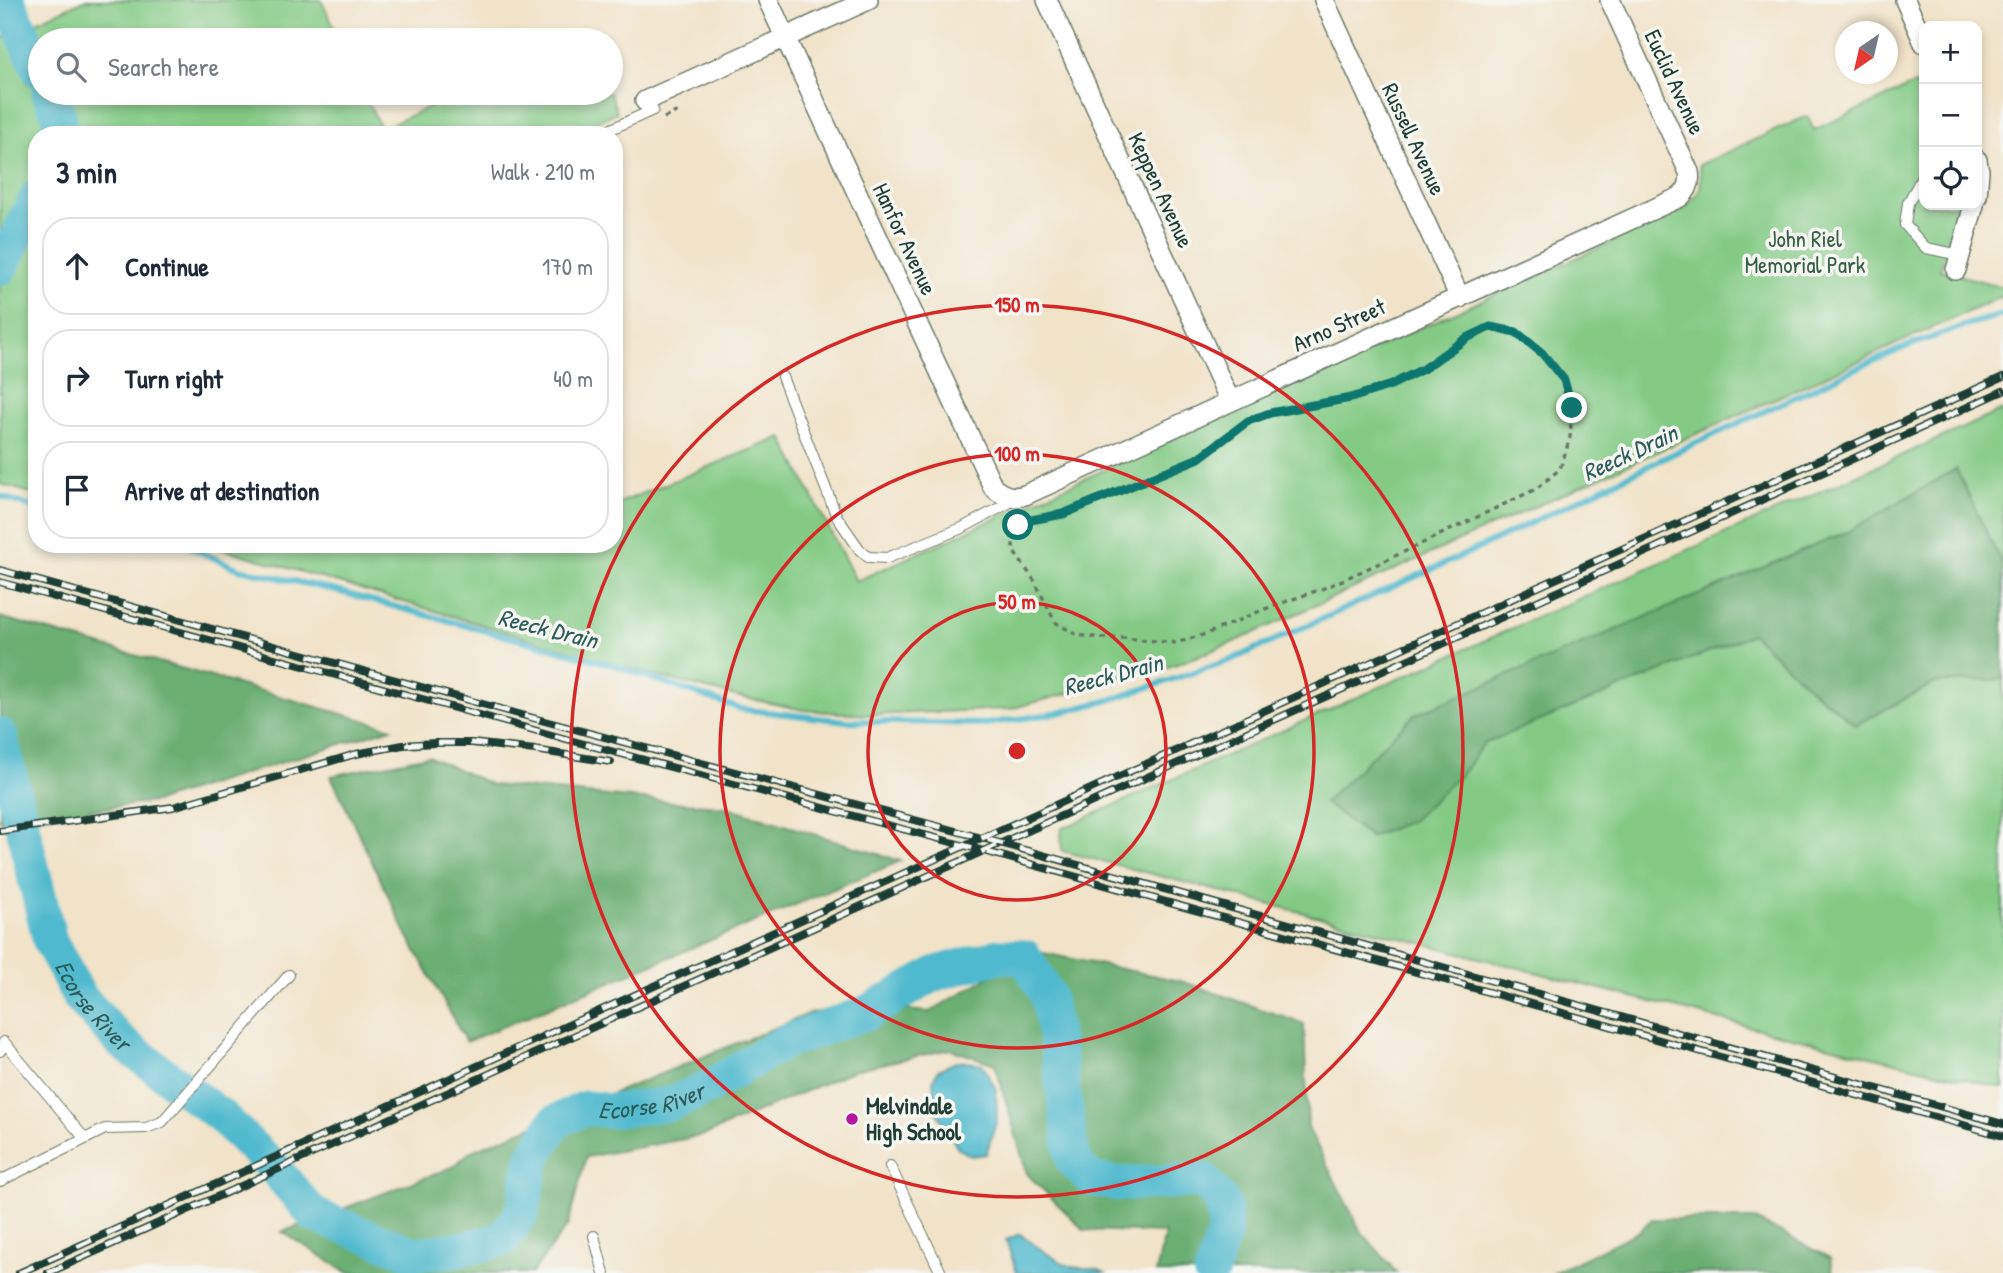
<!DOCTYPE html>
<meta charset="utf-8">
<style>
body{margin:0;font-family:"Patrick Hand",sans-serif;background:#f6f6f7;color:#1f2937}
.controls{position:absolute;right:21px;top:21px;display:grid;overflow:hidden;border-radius:14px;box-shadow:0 4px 10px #0003}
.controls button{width:63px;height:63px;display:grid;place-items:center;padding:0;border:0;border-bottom:2px solid #e0e1e3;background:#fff;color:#1f2937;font:35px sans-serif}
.compass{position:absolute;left:1835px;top:21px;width:63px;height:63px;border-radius:50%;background:#fff;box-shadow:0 4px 10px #0003;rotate:214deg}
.stop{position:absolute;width:21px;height:21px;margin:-16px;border:5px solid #0f766e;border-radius:50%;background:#fff}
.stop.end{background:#0f766e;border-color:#fff;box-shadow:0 2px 7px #0008}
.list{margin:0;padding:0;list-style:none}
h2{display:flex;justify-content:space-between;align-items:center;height:91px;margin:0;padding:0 28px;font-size:30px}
h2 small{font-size:23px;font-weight:400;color:#747a83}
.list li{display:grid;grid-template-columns:46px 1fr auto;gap:21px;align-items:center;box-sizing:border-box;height:98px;margin:0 14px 14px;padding:0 14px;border:2px solid #e0e1e3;border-radius:28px}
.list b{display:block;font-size:26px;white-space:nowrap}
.list em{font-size:23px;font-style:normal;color:#747a83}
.icon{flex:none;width:38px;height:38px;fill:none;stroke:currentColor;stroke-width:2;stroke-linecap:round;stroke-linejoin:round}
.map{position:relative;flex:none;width:2003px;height:1273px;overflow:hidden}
.search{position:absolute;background:#fff;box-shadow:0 4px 10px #0003;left:28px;top:28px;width:595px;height:77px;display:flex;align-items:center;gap:18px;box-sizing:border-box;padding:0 24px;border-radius:38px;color:#747a83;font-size:26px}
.panel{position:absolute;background:#fff;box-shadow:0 4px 10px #0003;left:28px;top:126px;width:595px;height:427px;border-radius:28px}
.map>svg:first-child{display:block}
.green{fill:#84ca85;stroke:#52845c;stroke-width:2}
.forest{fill:#6bae72;stroke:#457653;stroke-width:2}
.water{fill:#50b9cd;stroke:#387b80;stroke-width:2}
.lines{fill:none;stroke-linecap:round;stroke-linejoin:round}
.stream{stroke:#50b9cd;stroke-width:6}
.river{stroke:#50b9cd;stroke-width:35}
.service-casing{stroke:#687768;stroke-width:12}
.minor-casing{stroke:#687768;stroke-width:22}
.path{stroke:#687768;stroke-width:3.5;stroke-dasharray:5 5;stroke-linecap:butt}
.service{stroke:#fff;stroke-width:10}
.minor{stroke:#fff;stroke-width:19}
.rail-casing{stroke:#1f3d34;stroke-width:8}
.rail{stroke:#f6f6f2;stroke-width:5;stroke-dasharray:16;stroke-linecap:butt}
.route{stroke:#0f766e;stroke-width:9}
.ring{fill:none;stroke:#d62828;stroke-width:3.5}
.poi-dot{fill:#b5179e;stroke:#f6f6f2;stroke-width:2.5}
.labels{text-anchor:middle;stroke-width:7;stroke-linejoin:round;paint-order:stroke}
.street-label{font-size:23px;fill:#1f3d34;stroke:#f6f6f2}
.park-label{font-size:23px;fill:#386048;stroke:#f6f6f2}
.poi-label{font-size:23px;font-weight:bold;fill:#1f3d34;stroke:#f6f6f2;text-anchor:start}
.water-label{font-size:24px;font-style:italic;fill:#2b5c5a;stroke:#f6f6f2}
.centre{fill:#d62828;stroke:#f6f6f2;stroke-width:3.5}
.ring-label{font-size:21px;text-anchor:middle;font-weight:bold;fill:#d62828;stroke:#f6f6f2;stroke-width:7;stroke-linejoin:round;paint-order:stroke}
</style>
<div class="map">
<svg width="2003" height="1273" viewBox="0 0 2003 1273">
<rect width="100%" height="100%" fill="#f6f6f2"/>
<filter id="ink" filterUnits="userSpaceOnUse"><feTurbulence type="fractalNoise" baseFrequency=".0143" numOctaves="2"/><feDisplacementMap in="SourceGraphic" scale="14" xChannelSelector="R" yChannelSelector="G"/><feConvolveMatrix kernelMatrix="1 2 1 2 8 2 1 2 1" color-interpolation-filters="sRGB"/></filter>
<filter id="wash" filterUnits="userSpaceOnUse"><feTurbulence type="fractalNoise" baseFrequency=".00686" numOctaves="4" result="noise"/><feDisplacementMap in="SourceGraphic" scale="28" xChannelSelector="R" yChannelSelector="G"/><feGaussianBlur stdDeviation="1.57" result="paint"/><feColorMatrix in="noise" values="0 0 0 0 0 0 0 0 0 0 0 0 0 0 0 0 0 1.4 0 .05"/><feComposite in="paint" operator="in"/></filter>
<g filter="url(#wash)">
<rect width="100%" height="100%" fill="#f0e3c8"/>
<path class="green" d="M84,0H321L340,40H40V93H364L381,129L460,93H610L617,112L569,135H37V495L0,484V39Z
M1924,80V205H1960L1940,270L2003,287V296L1234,642L1174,665L1010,709L868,715L804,710L735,696L653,675L206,544H614V505L782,437L856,581L1683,210C1700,195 1704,187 1699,165L1807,116L1814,130Z
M2003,410V1088L1726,1021L1062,851L1061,829Z"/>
<path class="forest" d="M1956,469L2003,566V679L1935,683L1856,725L1813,691L1752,634L1483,744L1465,770L1413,820L1371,837L1324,803L1414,715L1847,532Z
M0,617L392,728L155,802L0,821Z
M428,756L492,785L727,807L901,861L466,1042L406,933L331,776Z
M1033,951L1181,981L1304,1024L1308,1128L1360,1230L1397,1273H1156L1165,1233L1084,1230L1027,1174L995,1064L950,1049L854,1070L705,1135L586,1157L568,1225L532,1273H349L282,1232L453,1167L471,1151L811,1013L866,1006L929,1012Z
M1652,1219H1754L1830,1258L1833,1273H1553L1638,1232Z"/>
<path class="water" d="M958,1061L982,1064L996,1089L997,1120L986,1154L971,1156L958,1148L936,1111L933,1080L938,1070Z
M1020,1234C1035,1245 1055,1261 1073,1267C1085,1270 1094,1265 1105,1273H1017L1006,1240Z"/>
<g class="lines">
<path class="stream" d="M0,496L37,509
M182,544L239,569L325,588L610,664L741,709L846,721L985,724L1058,713L1110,700L1231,660L1479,548L1687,447L1857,368L1908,346L1972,323L2003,315"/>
<g class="river">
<path d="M7,0L40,71"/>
<path d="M49,93L60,118L58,135"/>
<path d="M0,268L37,197"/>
<path id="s1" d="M0,735L50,941L79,996L121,1042L221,1116L273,1167L314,1215L414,1254L461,1249L502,1240L522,1213L533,1158L555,1122L586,1108L611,1111L669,1104L703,1090L785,1042L866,1013L937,973L999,956L1025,957L1047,994L1057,1045L1073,1161L1091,1179L1119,1184L1203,1180L1223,1203L1225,1231L1211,1273"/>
</g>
</g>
</g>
<g filter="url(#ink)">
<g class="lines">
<g class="service-casing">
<path id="service" d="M598,135L653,110
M1924,174L1908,203L1905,225L1926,248L1960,255
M782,377L837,517L860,550L868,557L887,558L962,528L1016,499
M0,1051L4,1042L85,1139
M890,1166L941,1273
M0,1181L105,1129L146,1128L162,1122L289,975
M594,1236L604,1273"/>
</g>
<g class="minor-casing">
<path id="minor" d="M768,0L993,487C1002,496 1013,499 1025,495L1680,197C1688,190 1691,183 1689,172L1610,0
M1047,0L1230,401
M1324,0L1460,298
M1905,0L1924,43
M645,101L868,0
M1977,160L1979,171L1977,196
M1956,270L1974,205"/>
</g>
<path class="path" d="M664,118L678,111
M1490,327L1516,332L1542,353L1564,380L1572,408L1570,438L1560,469L1536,489L1406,551L1327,587L1265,609L1209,633L1176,643L1123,638H1100L1077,635L1055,622L1034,580L1014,552L1012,538L1018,525L1031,520L1063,514L1199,458L1248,421L1270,413L1351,398L1391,385L1423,369L1467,338Z"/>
<use href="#service" class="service"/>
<use href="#minor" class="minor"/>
<g class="rail-casing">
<path id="rail" d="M0,570L522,715L982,838L2003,1124
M0,582L577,742L966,846L2003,1136
M0,831L173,807L356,754L403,745L435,743H472L535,750L611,762
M19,1273L2003,377
M48,1273L2003,391"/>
</g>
<use href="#rail" class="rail"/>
</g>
</g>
<g class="lines" filter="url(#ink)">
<path class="route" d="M1018,525L1031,520L1063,514L1199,458L1248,421L1270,413L1351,398L1391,385L1423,369L1467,338L1490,327L1516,332L1542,353L1564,380L1572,408"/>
</g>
<g class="ring">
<circle cx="1017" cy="751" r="149"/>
<circle cx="1017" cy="751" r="297"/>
<circle cx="1017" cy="751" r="446"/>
</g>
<circle class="poi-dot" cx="852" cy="1119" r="7"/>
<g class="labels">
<g class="street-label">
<text transform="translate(1675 82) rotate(65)" y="8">Euclid Avenue</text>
<text transform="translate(1414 139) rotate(65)" y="8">Russell Avenue</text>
<text transform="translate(1161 190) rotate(65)" y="8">Keppen Avenue</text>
<text transform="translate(905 239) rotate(65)" y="8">Hanfor Avenue</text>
<text transform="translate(1339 325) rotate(-24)" y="8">Arno Street</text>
</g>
<g class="park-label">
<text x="1805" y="247">John Riel<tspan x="1805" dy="26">Memorial Park</tspan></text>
</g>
<g class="poi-label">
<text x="866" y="1114">Melvindale<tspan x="866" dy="26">High School</tspan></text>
</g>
<g class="water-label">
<text transform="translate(1630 453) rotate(-25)" y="8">Reeck Drain</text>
<text transform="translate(548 629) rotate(14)" y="8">Reeck Drain</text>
<text transform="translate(1113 675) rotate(-15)" y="8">Reeck Drain</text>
<text dy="8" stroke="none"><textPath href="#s1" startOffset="290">Ecorse River</textPath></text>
<text dy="8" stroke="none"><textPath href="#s1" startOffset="1026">Ecorse River</textPath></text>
</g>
</g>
<circle cx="1017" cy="751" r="10" class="centre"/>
<g class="ring-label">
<text x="1017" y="312">150 m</text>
<text x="1017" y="461">100 m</text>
<text x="1017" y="609">50 m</text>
</g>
</svg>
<div class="controls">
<button>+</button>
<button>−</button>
<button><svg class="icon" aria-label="locate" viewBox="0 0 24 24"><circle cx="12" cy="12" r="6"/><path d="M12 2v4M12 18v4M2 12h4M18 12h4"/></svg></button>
</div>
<svg class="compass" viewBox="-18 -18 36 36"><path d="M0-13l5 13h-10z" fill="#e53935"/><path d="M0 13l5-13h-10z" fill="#747a83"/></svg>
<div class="stop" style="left:1018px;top:525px"></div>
<div class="stop end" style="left:1572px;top:408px"></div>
<div class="search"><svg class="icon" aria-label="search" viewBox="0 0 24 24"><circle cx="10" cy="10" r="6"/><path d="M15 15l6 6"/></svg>Search here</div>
<section class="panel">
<h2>3 min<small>Walk · 210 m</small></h2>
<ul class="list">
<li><svg class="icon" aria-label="ahead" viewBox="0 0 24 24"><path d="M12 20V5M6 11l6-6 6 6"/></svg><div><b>Continue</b></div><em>170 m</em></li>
<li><svg class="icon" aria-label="right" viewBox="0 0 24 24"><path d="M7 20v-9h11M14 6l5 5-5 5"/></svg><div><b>Turn right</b></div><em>40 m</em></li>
<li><svg class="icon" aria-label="arrive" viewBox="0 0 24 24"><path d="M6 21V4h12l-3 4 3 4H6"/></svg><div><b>Arrive at destination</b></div></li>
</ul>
</section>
</div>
